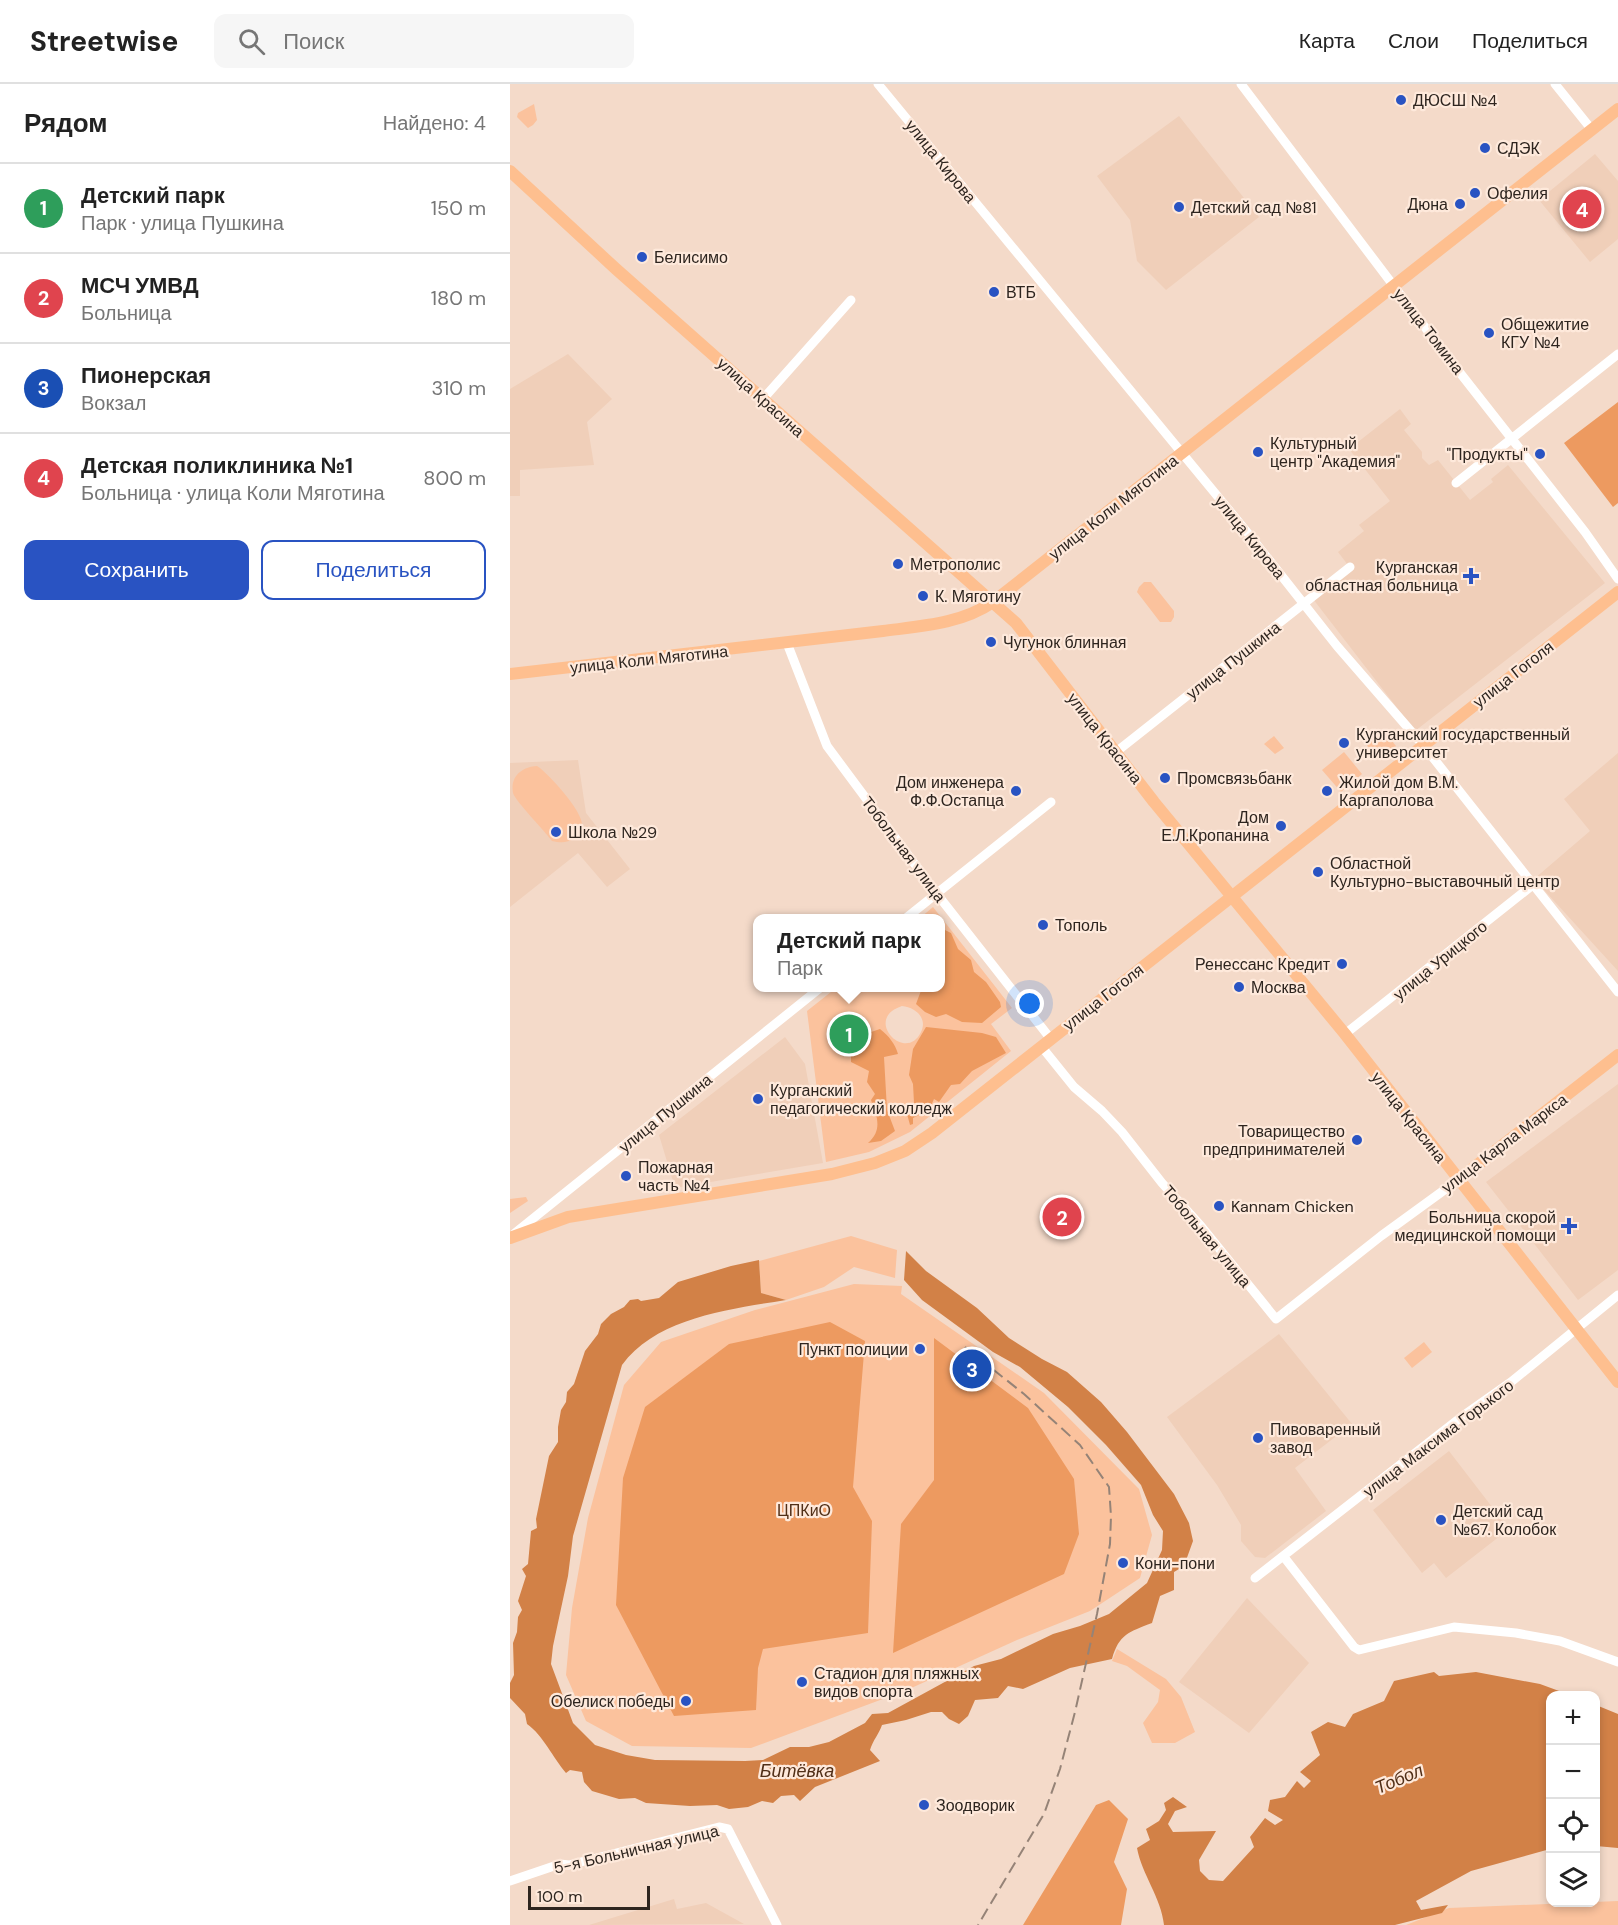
<!DOCTYPE html>
<html lang="ru">
<meta charset="utf-8">
<style>
body{margin:0;font-family:"DM Sans",sans-serif;background:#f6f6f6;color:#222}
.controls{position:absolute;right:18px;bottom:18px;display:grid;overflow:hidden;border-radius:12px;box-shadow:0 3px 9px #0003}
.controls button{width:54px;height:54px;display:grid;place-items:center;padding:0;border:0;border-bottom:2px solid #e0e0e0;background:#fff;color:#222;font:30px sans-serif}
.scale{position:absolute;left:18px;bottom:15px;width:122px;box-sizing:border-box;padding-left:6px;border:3px solid #2e251f;border-top:0;font-size:16px;line-height:21px;white-space:nowrap;color:#2e251f;-webkit-text-stroke:4px #fee9db;paint-order:stroke}
.you{position:absolute;left:520px;top:920px;width:21px;height:21px;margin:-15px;border:4px solid #fff;border-radius:50%;background:#1a73e8;box-shadow:0 0 0 9px #1a73e833}
.badge{display:grid;place-items:center;width:39px;height:39px;border-radius:50%;background:#2953c2;color:#fff;font-size:20px;font-weight:700}
.pin{position:absolute;translate:-50% -50%;border:3px solid #fff;box-shadow:0 2px 6px #0006}
.popup{position:absolute;left:243px;top:830px;width:192px;height:78px;box-sizing:border-box;display:grid;place-content:center;border-radius:12px;background:#fff;filter:drop-shadow(0 2px 4px #0005);font-size:20px;white-space:nowrap;color:#767676}
.popup b{font-size:22px;color:#222}
.popup::after{content:'';position:absolute;left:50%;top:100%;margin-left:-12px;border:12px solid transparent;border-top-color:#fff}
.list{margin:0;padding:0;list-style:none}
h2{display:flex;justify-content:space-between;align-items:center;height:78px;margin:0;padding:0 24px;font-size:26px}
h2 small{font-size:20px;font-weight:400;color:#767676}
.list li{display:grid;grid-template-columns:39px 1fr auto;gap:18px;align-items:center;box-sizing:border-box;height:90px;padding:0 24px;border-top:2px solid #e0e0e0}
.list b{display:block;font-size:22px;white-space:nowrap}
.list p{margin:0;font-size:20px;white-space:nowrap;color:#767676}
.list em{font-size:20px;font-style:normal;color:#767676}
.actions{display:flex;gap:12px;padding:18px 24px}
.actions a{flex:1;padding:14px 0;border:2px solid #2953c2;border-radius:12px;text-align:center;font-size:21px;color:#2953c2}
.actions .main{background:#2953c2;color:#fff}
.icon{flex:none;width:33px;height:33px;fill:none;stroke:currentColor;stroke-width:2;stroke-linecap:round;stroke-linejoin:round}
.map{position:relative;flex:none;width:1108px;height:1841px;overflow:hidden}
header{display:flex;align-items:center;gap:36px;box-sizing:border-box;height:84px;padding:0 30px;background:#fff;border-bottom:2px solid #e0e0e0}
header strong{font-size:28px}
nav{display:flex;gap:33px;margin-inline-start:auto;font-size:21px}
.search{width:420px;height:54px;background:#f6f6f6;display:flex;align-items:center;gap:15px;box-sizing:border-box;padding:0 21px;border-radius:12px;color:#767676;font-size:22px}
main{display:flex}
aside{flex:1;background:#fff}
.map>svg:first-child{display:block}
.built{fill:#f0cfb9}
.green{fill:#fbc29d;fill-rule:evenodd}
.forest{fill:#ed9a60}
.water{fill:#d28147}
.lines{fill:none;stroke-linecap:round;stroke-linejoin:round}
.minor{stroke:#fff;stroke-width:9}
.major{stroke:#febf8f;stroke-width:12}
.rail{stroke:#958377;stroke-width:2;stroke-dasharray:12 6;stroke-linecap:butt}
.poi-dot{fill:#2953c2;stroke:#fee9db;stroke-width:2}
.labels{text-anchor:middle;stroke-width:4.5;stroke-linejoin:round;paint-order:stroke}
.poi-label{font-size:16px;fill:#2e251f;stroke:#fee9db;text-anchor:start}
.street-label{font-size:16px;fill:#2e251f;stroke:#fee9db}
.park-label{font-size:16px;fill:#512f17;stroke:#fee9db}
.water-label{font-size:18px;font-style:italic;fill:#512f17;stroke:#fee9db}
</style>
<header>
<strong>Streetwise</strong>
<div class="search"><svg class="icon" aria-label="search" viewBox="0 0 24 24"><circle cx="10" cy="10" r="6"/><path d="M15 15l6 6"/></svg>Поиск</div>
<nav><a>Карта</a><a>Слои</a><a>Поделиться</a></nav>
</header>
<main>
<aside>
<h2>Рядом<small>Найдено: 4</small></h2>
<ul class="list">
<li><span class="badge" style="background:#2e9e5b">1</span><div><b>Детский парк</b><p>Парк · улица Пушкина</p></div><em>150 m</em></li>
<li><span class="badge" style="background:#e0444e">2</span><div><b>МСЧ УМВД</b><p>Больница</p></div><em>180 m</em></li>
<li><span class="badge" style="background:#1a4fb4">3</span><div><b>Пионерская</b><p>Вокзал</p></div><em>310 m</em></li>
<li><span class="badge" style="background:#e0444e">4</span><div><b>Детская поликлиника №1</b><p>Больница · улица Коли Мяготина</p></div><em>800 m</em></li>
</ul>
<div class="actions"><a class="main">Сохранить</a><a>Поделиться</a></div>
</aside>
<div class="map">
<svg width="1108" height="1841" viewBox="0 0 1108 1841">
<rect width="100%" height="100%" fill="#f4dac9"/>
<path class="built" d="M669,32L749,133L656,206L627,177L620,136L587,92Z
M1085,70L1108,97V155L1080,178L1029,116Z
M58,270L102,315L77,338L84,381L10,386V412H0V305Z
M890,325L901,340L894,346L912,368V374L919,381L928,376L960,416L983,398L981,395L998,381L1095,499L905,647L803,515L841,485L828,468L854,447L849,441L880,417L839,365Z
M1108,669V887L1024,795L1080,747L1054,715Z
M68,676L76,729L120,785L97,803L68,769L0,823V679Z
M275,953L295,980L313,1079L165,1104L149,1051Z
M1108,1000V1186L1068,1216L976,1098Z
M769,1250L842,1340L785,1384L816,1427L755,1474L745,1473L731,1457V1441L707,1401L657,1333Z
M939,1367L999,1445L936,1494L924,1479L912,1489L863,1426Z
M737,1514L799,1579L739,1649L669,1598Z
M164,1815L167,1825L196,1819L234,1840L79,1841Z"/>
<path class="green" d="M24,20L27,36L23,41L18,44L7,33L8,29Z
M634,498H641L664,527V533L661,538H650L627,508L629,503Z
M873,646L886,662L869,676L856,660Z
M764,652L774,664L765,670L754,660Z
M834,668L852,690L831,708L812,686Z
M27,682C38,689 74,728 72,742C72,747 69,751 65,754C57,759 51,759 42,757C35,747 6,718 3,709C0,691 13,683 27,682Z
M423,823L502,924L481,940L501,967L400,1048L359,1068L316,1078L297,927L326,904H430V834H410ZM392,922C405,923 418,934 411,948C396,980 352,935 392,922Z
M16,1113L18,1117L0,1129V1115Z
M341,1152L387,1166L385,1194L344,1183L314,1203L276,1216L251,1209L249,1177Z
M344,1200L392,1202L391,1210L534,1309L629,1405L642,1451L630,1494L580,1527L507,1556L397,1606L241,1664L122,1662L76,1637L56,1591L62,1524L78,1434L114,1301L151,1258L245,1226Z
M914,1258L922,1268L902,1284L894,1274Z
M607,1565L656,1595L671,1613L685,1648L665,1659H642L633,1639L648,1618L650,1606L617,1582L602,1577Z
M1108,1817V1841H896L939,1824Z"/>
<path class="forest" d="M1108,318V419L1103,423L1054,359Z
M431,844L441,849L448,865L461,876L464,888L476,898L490,918L491,923L472,939L452,938L436,930L426,933L415,928L406,920L412,904H430Z
M416,943L472,949L486,953L496,969L462,987L450,1000L441,1001L429,1018L424,1015L419,1026L403,1034V1040L400,1041L397,1030L404,1019L403,1000L399,991L403,965Z
M370,945C379,952 385,960 388,970L374,973L377,1026L385,1047L371,1057L358,1059C373,1046 367,1032 361,1016L365,1010L357,998L359,987L341,978V971L334,961L355,950Z
M320,1238L355,1257L343,1403L362,1437L358,1549L253,1565L248,1584L246,1626L164,1632L106,1521L113,1394L135,1323L219,1260Z
M424,1254L518,1324L564,1395L569,1450L554,1490L383,1569L391,1440L424,1396Z
M599,1716L618,1735L604,1778L617,1805L611,1841H513L586,1721Z"/>
<path class="water" d="M396,1167L416,1187L467,1224L499,1254L532,1275L557,1288L591,1318L617,1348L664,1410L679,1439L683,1457L674,1482L664,1488V1506L650,1512L642,1539C619,1548 609,1550 602,1575L560,1584L513,1605L498,1602L488,1614L465,1616L458,1632L449,1640L439,1635L432,1628H421L396,1636L372,1641C369,1650 363,1656 360,1666L370,1677L305,1703L290,1717L284,1711L271,1712L263,1719L252,1717L238,1723L219,1725L207,1721L180,1722L136,1719L125,1714L109,1715L82,1707L74,1698L72,1688L60,1686L56,1689C43,1674 33,1651 17,1640L15,1630L0,1614V1599L4,1591L3,1559L7,1548L8,1533L12,1526L8,1517L16,1492L12,1485L18,1480L21,1447L27,1444L26,1435L39,1372L48,1358V1343L51,1326L56,1318L57,1308L64,1300L75,1267L88,1250L91,1240L101,1230L114,1223L120,1216L128,1215L131,1217L149,1214L168,1198L221,1182L249,1176L251,1209L276,1216C222,1225 147,1233 112,1281L63,1452L58,1492L43,1562L41,1580L63,1639L85,1661L116,1671L145,1676L235,1677L253,1676L280,1663H299L319,1658L355,1639L362,1630L378,1629L464,1582L491,1575L543,1550L570,1542L599,1530L637,1499L652,1466L653,1447L643,1431L631,1401L596,1361L558,1323L510,1283L483,1268L412,1216L394,1196Z
M924,1588L929,1592L966,1588L1030,1600L1060,1611L1040,1612V1765L961,1787L906,1817L911,1826L938,1821L932,1829L885,1841H654C651,1813 632,1791 627,1764L640,1756L636,1745L649,1737L656,1726L654,1719L663,1713L677,1723L665,1727L658,1740L663,1748L706,1747L689,1776L690,1787L699,1796L713,1797L744,1763L740,1753L755,1734L765,1741L773,1736L758,1727L760,1716L775,1713L787,1697L794,1704L801,1697L790,1688L810,1671L801,1648L818,1638L835,1643L843,1630L874,1617L884,1597Z
M1086,1621L1108,1630V1764L1086,1762Z"/>
<g class="lines">
<path class="minor" d="M368,0L737,448L827,562L913,661L1108,908
M731,0L936,271L1075,448L1108,495
M1045,0L1082,46
M253,315L341,216
M946,399L1108,270
M277,559L317,662L427,810L540,954
M606,668L840,483
M396,834L541,718
M835,950L1024,800
M531,962L564,1003L592,1027L612,1048L652,1099L691,1142L766,1235L871,1152L948,1096
M5,1149L310,904
M774,1473L844,1563L849,1566L944,1543L1006,1549L1050,1557L1108,1578
M745,1494L950,1334L1001,1298L1108,1211
M0,1797L50,1780L59,1781L209,1743L218,1745L267,1841"/>
<path class="major" d="M0,87L106,185L506,539L644,718L835,950L1108,1298
M0,590L373,547C411,542 451,540 483,518L1108,25
M948,1096L1108,971
M0,1154L58,1133L322,1090L365,1079L395,1067L422,1049L1108,508"/>
<path class="rail" d="M455,1263L514,1310L570,1361L599,1403L601,1432L600,1460L587,1530L565,1628L550,1685L534,1730L468,1841"/>
</g>
<g class="poi-dot">
<circle cx="891" cy="16" r="6"/>
<circle cx="975" cy="64" r="6"/>
<circle cx="965" cy="109" r="6"/>
<circle cx="950" cy="120" r="6"/>
<circle cx="669" cy="123" r="6"/>
<circle cx="132" cy="173" r="6"/>
<circle cx="484" cy="208" r="6"/>
<circle cx="979" cy="249" r="6"/>
<circle cx="748" cy="368" r="6"/>
<circle cx="1030" cy="370" r="6"/>
<circle cx="388" cy="480" r="6"/>
<path d="M958 483h6v6h6v6h-6v6h-6v-6h-6v-6h6z"/>
<circle cx="413" cy="512" r="6"/>
<circle cx="481" cy="558" r="6"/>
<circle cx="834" cy="659" r="6"/>
<circle cx="655" cy="694" r="6"/>
<circle cx="506" cy="707" r="6"/>
<circle cx="817" cy="707" r="6"/>
<circle cx="771" cy="742" r="6"/>
<circle cx="46" cy="748" r="6"/>
<circle cx="808" cy="788" r="6"/>
<circle cx="533" cy="841" r="6"/>
<circle cx="832" cy="880" r="6"/>
<circle cx="729" cy="903" r="6"/>
<circle cx="248" cy="1015" r="6"/>
<circle cx="847" cy="1056" r="6"/>
<circle cx="116" cy="1092" r="6"/>
<circle cx="709" cy="1122" r="6"/>
<path d="M1056 1133h6v6h6v6h-6v6h-6v-6h-6v-6h6z"/>
<circle cx="410" cy="1265" r="6"/>
<circle cx="748" cy="1354" r="6"/>
<circle cx="931" cy="1436" r="6"/>
<circle cx="613" cy="1479" r="6"/>
<circle cx="292" cy="1598" r="6"/>
<circle cx="176" cy="1617" r="6"/>
<circle cx="414" cy="1721" r="6"/>
</g>
<g class="labels">
<g class="poi-label">
<text x="903" y="22">ДЮСШ №4</text>
<text x="987" y="70">СДЭК</text>
<text x="977" y="115">Офелия</text>
<text x="938" y="126" text-anchor="end">Дюна</text>
<text x="681" y="129">Детский сад №81</text>
<text x="144" y="179">Белисимо</text>
<text x="496" y="214">ВТБ</text>
<text x="991" y="246">Общежитие<tspan x="991" dy="18">КГУ №4</tspan></text>
<text x="760" y="365">Культурный<tspan x="760" dy="18">центр "Академия"</tspan></text>
<text x="1018" y="376" text-anchor="end">"Продукты"</text>
<text x="400" y="486">Метрополис</text>
<text x="948" y="489" text-anchor="end">Курганская<tspan x="948" dy="18">областная больница</tspan></text>
<text x="425" y="518">К. Мяготину</text>
<text x="493" y="564">Чугунок блинная</text>
<text x="846" y="656">Курганский государственный<tspan x="846" dy="18">университет</tspan></text>
<text x="667" y="700">Промсвязьбанк</text>
<text x="494" y="704" text-anchor="end">Дом инженера<tspan x="494" dy="18">Ф.Ф.Остапца</tspan></text>
<text x="829" y="704">Жилой дом В.М.<tspan x="829" dy="18">Каргаполова</tspan></text>
<text x="759" y="739" text-anchor="end">Дом<tspan x="759" dy="18">Е.Л.Кропанина</tspan></text>
<text x="58" y="754">Школа №29</text>
<text x="820" y="785">Областной<tspan x="820" dy="18">Культурно-выставочный центр</tspan></text>
<text x="545" y="847">Тополь</text>
<text x="820" y="886" text-anchor="end">Ренессанс Кредит</text>
<text x="741" y="909">Москва</text>
<text x="260" y="1012">Курганский<tspan x="260" dy="18">педагогический колледж</tspan></text>
<text x="835" y="1053" text-anchor="end">Товарищество<tspan x="835" dy="18">предпринимателей</tspan></text>
<text x="128" y="1089">Пожарная<tspan x="128" dy="18">часть №4</tspan></text>
<text x="721" y="1128">Kannam Chicken</text>
<text x="1046" y="1139" text-anchor="end">Больница скорой<tspan x="1046" dy="18">медицинской помощи</tspan></text>
<text x="398" y="1271" text-anchor="end">Пункт полиции</text>
<text x="760" y="1351">Пивоваренный<tspan x="760" dy="18">завод</tspan></text>
<text x="943" y="1433">Детский сад<tspan x="943" dy="18">№67. Колобок</tspan></text>
<text x="625" y="1485">Кони-пони</text>
<text x="304" y="1595">Стадион для пляжных<tspan x="304" dy="18">видов спорта</tspan></text>
<text x="164" y="1623" text-anchor="end">Обелиск победы</text>
<text x="426" y="1727">Зоодворик</text>
</g>
<g class="street-label">
<text transform="translate(431 77) rotate(51)" y="6">улица Кирова</text>
<text transform="translate(919 247) rotate(52)" y="6">улица Томина</text>
<text transform="translate(251 313) rotate(42)" y="6">улица Красина</text>
<text transform="translate(603 423) rotate(-38)" y="6">улица Коли Мяготина</text>
<text transform="translate(740 453) rotate(51)" y="6">улица Кирова</text>
<text transform="translate(139 575) rotate(-6)" y="6">улица Коли Мяготина</text>
<text transform="translate(723 576) rotate(-38)" y="6">улица Пушкина</text>
<text transform="translate(1003 590) rotate(-38)" y="6">улица Гоголя</text>
<text transform="translate(595 654) rotate(52)" y="6">улица Красина</text>
<text transform="translate(394 765) rotate(53)" y="6">Тобольная улица</text>
<text transform="translate(930 876) rotate(-39)" y="6">улица Урицкого</text>
<text transform="translate(593 913) rotate(-38)" y="6">улица Гоголя</text>
<text transform="translate(155 1029) rotate(-39)" y="6">улица Пушкина</text>
<text transform="translate(899 1033) rotate(52)" y="6">улица Красина</text>
<text transform="translate(994 1059) rotate(-37)" y="6">улица Карла Маркса</text>
<text transform="translate(697 1152) rotate(50)" y="6">Тобольная улица</text>
<text transform="translate(928 1354) rotate(-37)" y="6">улица Максима Горького</text>
<text transform="translate(126 1765) rotate(-13)" y="6">5-я Больничная улица</text>
</g>
<g class="park-label">
<text x="294" y="1432">ЦПКиО</text>
</g>
<g class="water-label">
<text x="287" y="1693">Битёвка</text>
<text transform="translate(889 1695) rotate(-23)" y="6">Тобол</text>
</g>
</g>
</svg>
<div class="controls">
<button>+</button>
<button>−</button>
<button><svg class="icon" aria-label="locate" viewBox="0 0 24 24"><circle cx="12" cy="12" r="6"/><path d="M12 2v4M12 18v4M2 12h4M18 12h4"/></svg></button>
<button><svg class="icon" aria-label="layers" viewBox="0 0 24 24"><path d="M12 4l9 5-9 5-9-5zM3 14l9 5 9-5"/></svg></button>
</div>
<div class="scale">100 m</div>
<div class="you"></div>
<div class="pin badge" style="left:339px;top:950px;background:#2e9e5b">1</div>
<div class="popup"><b>Детский парк</b>Парк</div>
<div class="pin badge" style="left:552px;top:1133px;background:#e0444e">2</div>
<div class="pin badge" style="left:462px;top:1285px;background:#1a4fb4">3</div>
<div class="pin badge" style="left:1072px;top:125px;background:#e0444e">4</div>
</div>
</main>
